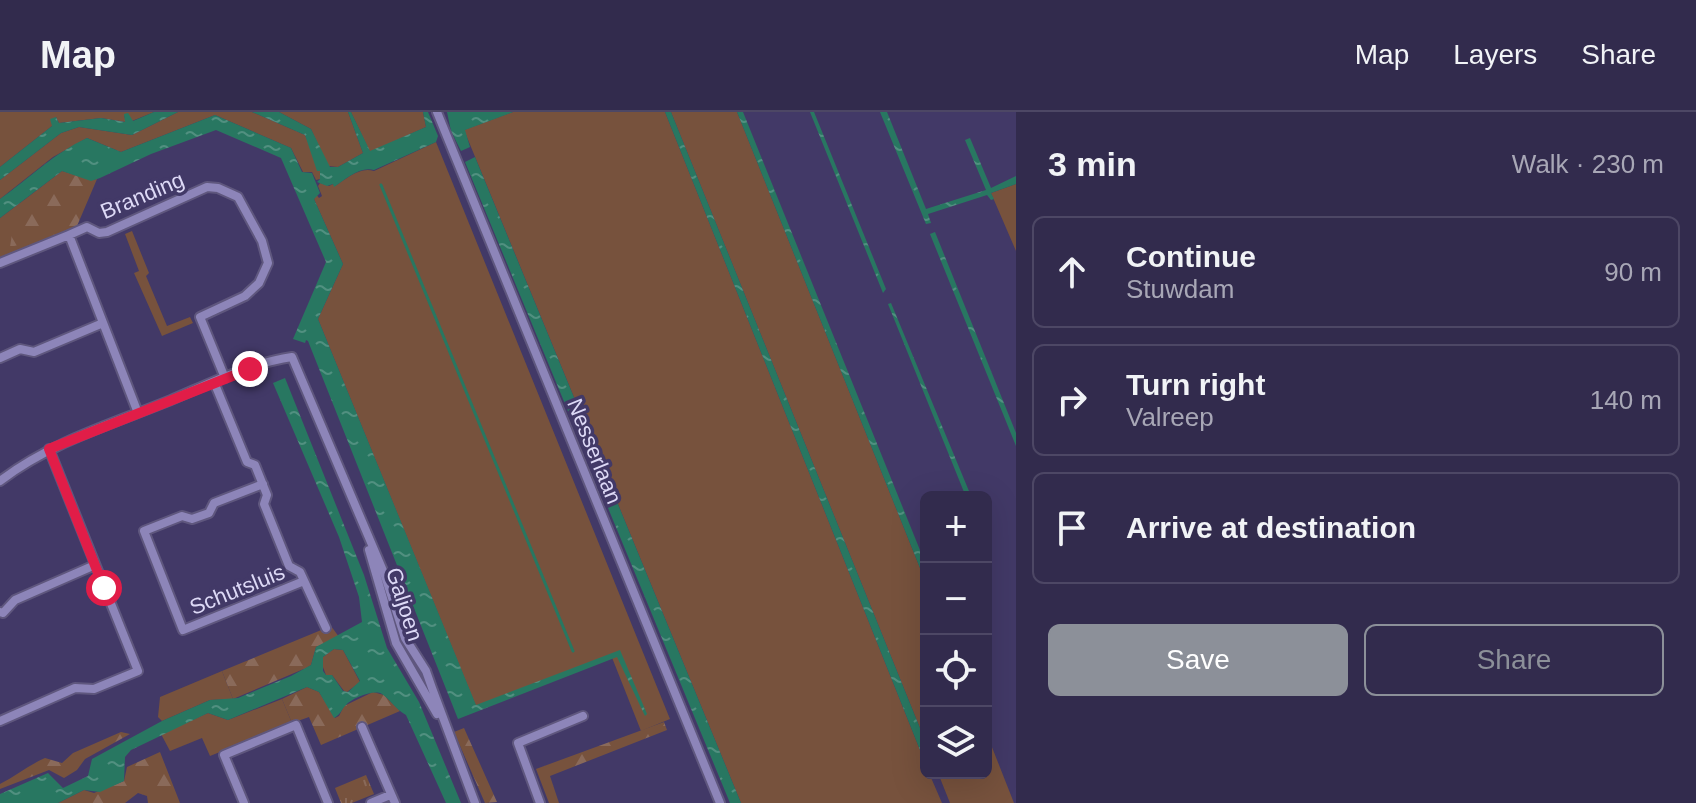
<!DOCTYPE html>
<meta charset="utf-8">
<style>
body{margin:0;font-family:Arial,sans-serif;background:#3a3354;color:#f1f3f6}
.controls{position:absolute;right:24px;bottom:24px;display:grid;overflow:hidden;border-radius:12px;box-shadow:0 8px 32px #0002}
.controls button{width:72px;height:72px;display:grid;place-items:center;padding:0;border:0;border-bottom:2px solid #4d4765;background:#322b4d;color:#f1f3f6;font:40px sans-serif}
.stop{position:absolute;width:24px;height:24px;margin:-18px;border:6px solid #e11d48;border-radius:50%;background:#fff}
.stop.end{background:#e11d48;border-color:#fff;box-shadow:0 2px 8px #0008}
.list{margin:0;padding:0;list-style:none}
h2{display:flex;justify-content:space-between;align-items:center;height:104px;margin:0;padding:0 32px;font-size:34px}
h2 small{font-size:26px;font-weight:400;color:#a8a7b6}
.list li{display:grid;grid-template-columns:52px 1fr auto;gap:24px;align-items:center;box-sizing:border-box;height:112px;margin:0 16px 16px;padding:0 16px;border:2px solid #4d4765;border-radius:12px}
.list b{display:block;font-size:30px;white-space:nowrap}
.list p{margin:0;font-size:26px;white-space:nowrap;color:#a8a7b6}
.list em{font-size:26px;font-style:normal;color:#a8a7b6}
.actions{display:flex;gap:16px;padding:24px 32px}
.actions a{flex:1;padding:18px 0;border:2px solid #8c9099;border-radius:12px;text-align:center;font-size:28px;color:#8c9099}
.actions .main{background:#8c9099;color:#fff}
.icon{flex:none;width:44px;height:44px;fill:none;stroke:currentColor;stroke-width:2;stroke-linecap:round;stroke-linejoin:round}
.map{position:relative;flex:none;width:1016px;height:691px;overflow:hidden}
header{display:flex;align-items:center;gap:48px;box-sizing:border-box;height:112px;padding:0 40px;background:#322b4d;border-bottom:2px solid #4d4765}
header strong{font-size:38px}
nav{display:flex;gap:44px;margin-inline-start:auto;font-size:28px}
main{display:flex}
aside{flex:1;background:#322b4d}
.map>svg:first-child{display:block}
.green{fill:#77523d}
.forest{fill:url(#forest-firs)}
.park{fill:url(#park-tufts)}
.water{fill:url(#water-ripples);fill-rule:evenodd}
.lines{fill:none;stroke-linecap:round;stroke-linejoin:round}
.stream{stroke:#287761;stroke-width:3}
.minor-casing{stroke:#5f577e;stroke-width:12}
.minor{stroke:#8d85b9;stroke-width:8}
.route{stroke:#e11d48;stroke-width:10}
.labels{text-anchor:middle;stroke-width:7;stroke-linejoin:round;paint-order:stroke}
.street-label{font-size:22px;fill:#ddd9f6;stroke:#423967}
</style>
<header>
<strong>Map</strong>
<nav><a>Map</a><a>Layers</a><a>Share</a></nav>
</header>
<main>
<div class="map">
<svg width="1016" height="691" viewBox="0 0 1016 691">
<defs>
<pattern id="forest-firs" width="22" height="20" patternUnits="userSpaceOnUse" patternTransform="scale(2)"><rect width="22" height="20" fill="#77523d"/><path d="M5 1l3.5 6h-7zM16 11l3.5 6h-7z" fill="#8a6a5a"/></pattern>
<pattern id="park-tufts" width="24" height="20" patternUnits="userSpaceOnUse" patternTransform="scale(2)"><rect width="24" height="20" fill="#77523d"/><path d="M3 7l-1-3M5 7V3M7 7l1-3M15 17l-1-3M17 17v-4M19 17l1-3" fill="none" stroke="#8a6a5a"/></pattern>
<pattern id="water-ripples" width="26" height="14" patternUnits="userSpaceOnUse" patternTransform="scale(2)"><rect width="26" height="14" fill="#287761"/><path d="M2 4q2-2 4 0t4 0M15 11q2-2 4 0t4 0" fill="none" stroke="#519080"/></pattern>
</defs>
<rect width="100%" height="100%" fill="#423967"/>
<path class="green" d="M0,0H154L132,9L124,3L126,10L101,6L59,11L56,5L52,14L0,55Z
M178,0H252L305,23L320,58V67L316,68L312,60H303L291,36L215,3L121,40L87,26L53,45L0,87V68L61,21L79,15L132,23Z
M279,0H348L363,41L338,55L328,54L311,17Z
M351,0H423L426,15L370,40Z
M513,0H665L926,653V661H929L942,691H741L464,18Z
M671,0H737L926,471V631Z
M436,30L670,607L641,619L611,543L476,594L318,207L343,152L314,87L316,82L319,86L322,84L318,74L320,71L329,74L333,72L335,74C346,67 360,54 374,59Z
M1016,72V139L991,81Z
M28,85L47,126L0,146V106Z
M132,119L149,161L146,164L167,214L190,205L193,211L162,224L134,161L139,159L125,122Z
M334,537L343,538L360,570L347,580L344,579L332,563H326L321,550L323,545Z
M222,559L233,587L210,588L162,609L158,605L160,585Z
M282,587L292,611L210,644L202,626L170,639L161,622L208,601L228,608Z
M986,620L1014,691H950L938,661H986Z"/>
<path class="forest" d="M62,59L91,68L97,67L77,114L47,126L10,135L15,102L30,95L24,94L28,85Z
M331,514L339,525L316,535L311,553L306,556L233,587L222,559Z
M307,575L319,580L335,606L339,604L344,594L373,580L384,583L400,599L321,633L309,605L292,611L282,587Z
M664,610L667,618L550,664L559,691H549L536,657Z
M464,616L497,690L485,691L454,620Z
M121,620L130,622L85,647L77,658L64,666L49,658L0,677V672C16,664 29,653 45,646L62,651L73,641Z
M160,640L180,691H148L147,684L138,681L125,691H58L84,678L94,681L124,669L127,655Z"/>
<path class="park" d="M366,663L374,682L352,691H341L335,676Z"/>
<path class="water" d="M154,0H178L132,23L79,15L61,21L0,68V55L52,14L50,7L56,5L59,11L101,6L125,10L124,2L128,1L133,9Z
M252,0H279L311,17L330,55H338L363,41L348,0H351L370,39L426,15L423,0H428L438,24L436,30L374,58C360,54 346,67 334,75L333,72L327,74L317,70L320,67V59H317L305,23Z
M447,0H513L465,18L470,35L461,39L451,19Z
M665,0H671L926,631V653Z
M737,0H743L926,453V471Z
M810,0H814L886,177L883,181Z
M880,0H887L926,97L986,78L965,28L970,26L991,76L1016,64V72L991,81L994,87L991,88L987,83L928,102L931,111L926,112Z
M215,3L291,36L302,60L312,61L320,81L314,87L343,152L318,207L476,593L620,538L647,602L645,604L617,545L458,607L308,229L306,228L305,231L293,227L326,150L281,46L216,18L151,42L100,66L91,69L62,59L0,106V87C30,66 54,41 87,26L121,40Z
M475,45L741,691H730L465,50Z
M935,120L1016,321V334L930,122Z
M891,191L971,384L972,385H966L888,192Z
M285,266L364,463L387,536L419,590L461,691H446L406,603C395,597 391,588 382,582C374,577 352,586 346,593C341,598 341,602 334,606L319,580L307,575L228,608L208,601L131,638L125,645L124,669L100,680L84,678L58,691H0V682L48,661L63,676L88,664L92,647L162,609L210,588L238,586L291,564L311,553L316,535L362,510L359,485L339,425L273,271ZM334,537L343,538L360,569L348,580L343,579L332,563H326L323,559V545Z"/>
<g class="lines">
<path class="stream" d="M381,73L573,539"/>
<g class="minor-casing">
<path id="minor" d="M437,0L720,691
M69,123L87,115L99,121L107,120L207,75L218,76L238,85L262,129L268,151L259,171L245,184L200,205L225,266
M0,151L69,123L138,301
M0,246L20,237L34,240L103,211
M214,270L247,350L255,353L267,383L264,392L289,454L300,460L326,516
M0,369C51,330 112,312 171,288C209,272 250,251 292,245L384,461L405,526L426,559L432,576L475,691
M263,372L214,391L209,401L192,407L182,404L144,419L183,518L304,469
M369,438L396,531L437,602
M0,500L3,501L15,488L95,453
M0,609L75,576L94,577L138,559L49,337
M362,615L395,691
M244,691L224,643L296,613L328,691
M371,691L390,683
M540,691L518,631L583,604"/>
</g>
<use href="#minor" class="minor"/>
</g>
<g class="lines">
<path class="route" d="M104,476L49,337L250,257"/>
</g>
<g class="labels">
<g class="street-label">
<text transform="translate(142 83) rotate(-23)" y="8">Branding</text>
<text transform="translate(595 339) rotate(68)" y="8">Nesserlaan</text>
<text transform="translate(237 477) rotate(-22)" y="8">Schutsluis</text>
<text transform="translate(405 492) rotate(72)" y="8">Galjoen</text>
</g>
</g>
</svg>
<div class="controls">
<button>+</button>
<button>−</button>
<button><svg class="icon" aria-label="locate" viewBox="0 0 24 24"><circle cx="12" cy="12" r="6"/><path d="M12 2v4M12 18v4M2 12h4M18 12h4"/></svg></button>
<button><svg class="icon" aria-label="layers" viewBox="0 0 24 24"><path d="M12 4l9 5-9 5-9-5zM3 14l9 5 9-5"/></svg></button>
</div>
<div class="stop" style="left:104px;top:476px"></div>
<div class="stop end" style="left:250px;top:257px"></div>
</div>
<aside>
<h2>3 min<small>Walk · 230 m</small></h2>
<ul class="list">
<li><svg class="icon" aria-label="ahead" viewBox="0 0 24 24"><path d="M12 20V5M6 11l6-6 6 6"/></svg><div><b>Continue</b><p>Stuwdam</p></div><em>90 m</em></li>
<li><svg class="icon" aria-label="right" viewBox="0 0 24 24"><path d="M7 20v-9h11M14 6l5 5-5 5"/></svg><div><b>Turn right</b><p>Valreep</p></div><em>140 m</em></li>
<li><svg class="icon" aria-label="arrive" viewBox="0 0 24 24"><path d="M6 21V4h12l-3 4 3 4H6"/></svg><div><b>Arrive at destination</b></div></li>
</ul>
<div class="actions"><a class="main">Save</a><a>Share</a></div>
</aside>
</main>
